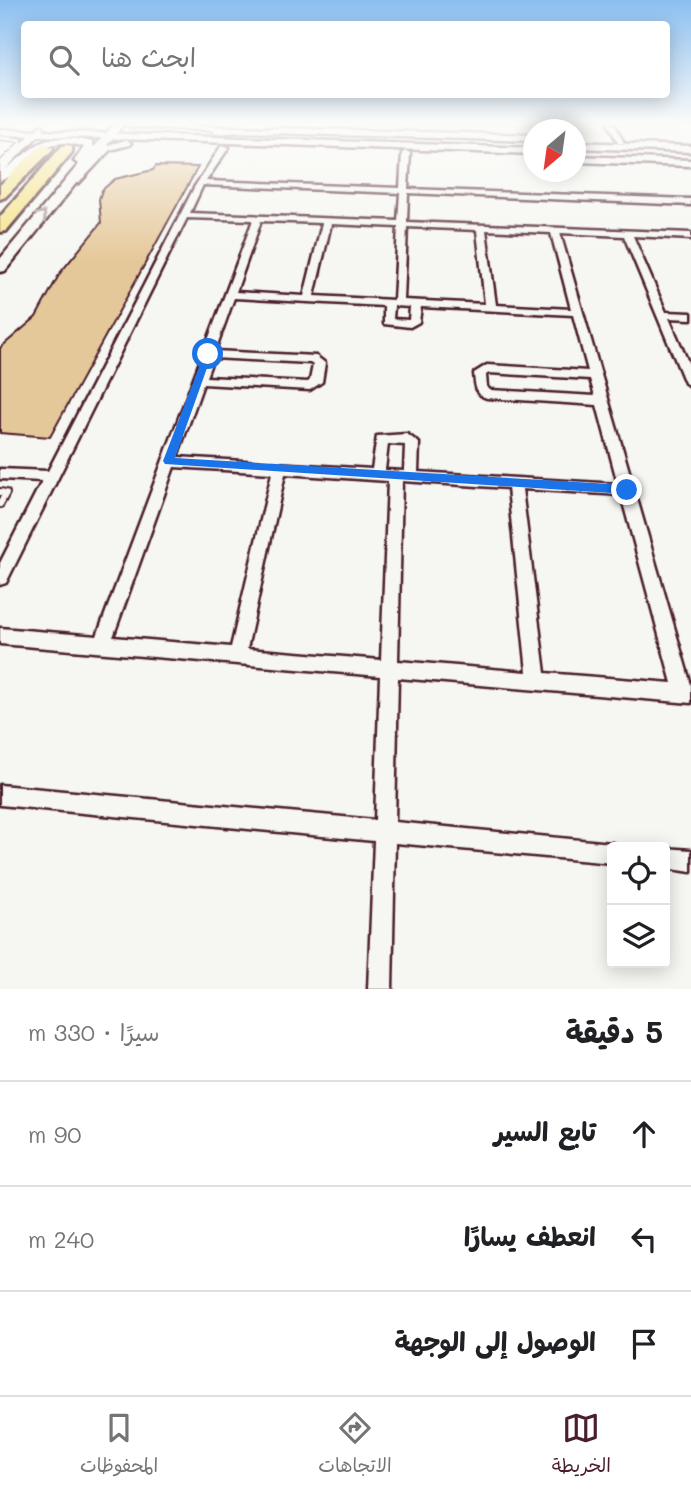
<!DOCTYPE html>
<html lang="ar">
<meta charset="utf-8">
<style>
body{margin:0;font-family:Mali,"Playpen Sans Arabic",sans-serif;background:#f6f6f6;color:#202124;direction:rtl}
.controls{position:absolute;right:21px;bottom:21px;display:grid;overflow:hidden;border-radius:7px;box-shadow:0 4px 18px #0003}
.controls button{width:63px;height:63px;display:grid;place-items:center;padding:0;border:0;border-bottom:2px solid #e0e0e0;background:#fff;color:#202124;font:35px sans-serif}
.compass{position:absolute;left:523px;top:119px;width:63px;height:63px;border-radius:50%;background:#fff;box-shadow:0 4px 18px #0003;rotate:209deg}
.stop{position:absolute;width:21px;height:21px;margin:-16px;border:5px solid #1a73e8;border-radius:50%;background:#fff}
.stop.end{background:#1a73e8;border-color:#fff;box-shadow:0 2px 7px #0008}
.list{margin:0;padding:0;list-style:none}
h2{display:flex;justify-content:space-between;align-items:center;height:91px;margin:0;padding:0 28px;font-size:30px}
h2 small{font-size:23px;font-weight:400;color:#757577}
.list li{display:grid;grid-template-columns:46px 1fr auto;gap:21px;align-items:center;box-sizing:border-box;height:105px;padding:0 28px;border-top:2px solid #e0e0e0}
.list b{display:block;font-size:26px;white-space:nowrap}
.list em{font-size:23px;font-style:normal;color:#757577}
.icon{flex:none;width:38px;height:38px;fill:none;stroke:currentColor;stroke-width:2;stroke-linecap:round;stroke-linejoin:round}
.map{position:relative;flex:none;width:691px;height:989px;overflow:hidden;direction:ltr}
.search{position:absolute;background:#fff;box-shadow:0 4px 18px #0003;left:21px;right:21px;top:21px;height:77px;display:flex;align-items:center;gap:18px;box-sizing:border-box;padding:0 24px;border-radius:7px;color:#757577;font-size:26px}
.sheet{height:406px;background:#fff}
nav{display:flex;justify-content:space-around;align-items:center;box-sizing:border-box;height:98px;border-top:2px solid #e0e0e0;background:#fff;font-size:19px;color:#757577}
nav a{display:grid;justify-items:center;gap:4px}
nav .on{color:#4a1f2b}
.map>svg:first-child{display:block}
.built{fill:#f1e8d7}
.building{fill:#e5c899;stroke:#4a1f2b;stroke-width:2}
.lines{fill:none;stroke-linecap:round;stroke-linejoin:round}
.motorway-tunnel{stroke:#d4cbca;stroke-width:15;stroke-dasharray:15 7;stroke-linecap:butt}
.service-far1-casing{stroke:#4a1f2b;stroke-width:6}
.service-casing{stroke:#4a1f2b;stroke-width:10}
.minor-casing{stroke:#4a1f2b;stroke-width:5}
.tertiary-casing{stroke:#4a1f2b;stroke-width:5}
.secondary-casing{stroke:#4a1f2b;stroke-width:5}
.motorway-casing{stroke:#4a1f2b;stroke-width:6}
.service-far1{stroke:#f6f6f2;stroke-width:3.5}
.service{stroke:#f6f6f2;stroke-width:6}
.minor{fill:#f6f6f2;fill-rule:evenodd}
.tertiary{fill:#f6f6f2;fill-rule:evenodd}
.secondary{fill:#f6f6f2;fill-rule:evenodd}
.motorway{fill:#f6e281;fill-rule:evenodd}
.oneway{stroke:#a99598}
.route{fill:#1a73e8}
</style>
<div class="map">
<svg width="691" height="989" viewBox="0 0 691 989">
<rect width="100%" height="100%" fill="#f6f6f2"/>
<filter id="ink" filterUnits="userSpaceOnUse"><feTurbulence type="fractalNoise" baseFrequency=".0143" numOctaves="2"/><feDisplacementMap in="SourceGraphic" scale="14" xChannelSelector="R" yChannelSelector="G"/><feConvolveMatrix kernelMatrix="1 2 1 2 8 2 1 2 1" color-interpolation-filters="sRGB"/></filter>
<g filter="url(#ink)">
<path class="built" d="M277,124H672L683,137L576,134V130H534L533,132Z"/>
<path class="building" d="M156,166L198,167L50,437L0,433V348L36,317L60,273L101,223L99,199L102,190L115,179L153,170Z"/>
<g class="lines">
<path class="motorway-tunnel" d="M67,149L89,124"/>
<g class="service-far1-casing">
<path id="service-far1" d="M0,138L20,140L21,143L0,164"/>
</g>
<g class="service-casing">
<path id="service" d="M0,492L6,493L0,504"/>
</g>
<g class="minor-casing">
<path id="minor" d="M608,124H614L624,143H618Z
M222,145L229,147L206,181L400,188L402,153L406,151L410,153L408,189L691,199V205L408,193L407,222L691,233V239L633,236L666,312L691,313V319L669,318L691,369V387L685,383L624,236L560,233L691,685V703L398,678L395,822L612,843L620,847H612V863L395,843L392,989H368L374,841L0,805V785L375,820L380,676L0,644V628L97,636L253,220L187,218L6,583L0,585V563L42,481L0,479V469L48,471L195,186ZM203,185L400,193L398,221L190,213ZM261,221L322,223L304,296L236,292ZM331,224L398,227L394,300L314,296ZM407,227L477,230L485,304L404,300ZM486,230L551,233L571,309L496,305ZM234,298L384,306V324L410,327L419,322L421,307L573,315L588,371L487,365L474,373C475,384 475,395 487,398L597,405L618,484L418,472L419,443L407,434L377,436L372,469L177,457L203,384L310,390L322,382L325,363L316,356L215,351ZM394,306L410,307L409,320L393,319ZM213,358L310,363L313,365L310,380L308,382L206,377ZM489,373L590,379L595,396L490,390L487,387L486,375ZM388,444L405,445L404,471L385,470ZM174,467L272,473L231,647L113,637ZM285,474L388,481L381,660L247,649ZM402,481L508,488L527,672L398,661ZM522,489L621,495L672,683L545,673Z
M665,848L691,850V872L665,868Z"/>
</g>
<g class="tertiary-casing">
<path id="tertiary" d="M126,124L534,135V141L240,132L215,134L211,130L130,127Z
M41,125L45,128L43,131L534,148V154L38,136L0,175V166L29,136L0,135V129L34,131Z
M126,140L131,143L129,145L110,150L79,183H71V179L104,146Z
M576,142L691,146V152L576,148Z
M576,156L691,160V166L576,162Z"/>
</g>
<g class="secondary-casing">
<path id="secondary" d="M114,124H124L5,271L0,272V259L79,164L74,161L84,147C38,131 34,168 0,181V173C38,146 40,130 92,142L94,147Z"/>
</g>
<g class="motorway-casing">
<path id="motorway" d="M46,144L53,148L51,151L5,197L0,199V185L41,145Z
M67,145L72,146V152L6,231L0,232V217L62,146Z"/>
</g>
<use href="#service-far1" class="service-far1"/>
<use href="#service" class="service"/>
<use href="#minor" class="minor"/>
<use href="#tertiary" class="tertiary"/>
<use href="#secondary" class="secondary"/>
<use href="#motorway" class="motorway"/>
</g>
<defs><path id="oneway-chevron" d="M-2-3.5L2.5 0L-2 3.5" fill="none" stroke-width="1.6" stroke-linecap="round" stroke-linejoin="round" transform="scale(1.75)"/></defs>
<use class="oneway" href="#oneway-chevron" transform="translate(42 215) rotate(-52)"/>
</g>
<linearGradient id="sky" x2="0" y2="1"><stop stop-color="#8bbff0"/><stop offset="0.47" stop-color="#fbfbf9"/><stop offset="1" stop-color="#fbfbf9" stop-opacity="0"/></linearGradient>
<rect width="691" height="262" fill="url(#sky)"/>
<path class="route" d="M205,352L212,354L175,458L627,485L633,490L627,494L165,464L163,461Z"/>
</svg>
<div class="controls">
<button><svg class="icon" aria-label="locate" viewBox="0 0 24 24"><circle cx="12" cy="12" r="6"/><path d="M12 2v4M12 18v4M2 12h4M18 12h4"/></svg></button>
<button><svg class="icon" aria-label="layers" viewBox="0 0 24 24"><path d="M12 4l9 5-9 5-9-5zM3 14l9 5 9-5"/></svg></button>
</div>
<svg class="compass" viewBox="-18 -18 36 36"><path d="M0-13l5 13h-10z" fill="#e53935"/><path d="M0 13l5-13h-10z" fill="#757577"/></svg>
<div class="stop" style="left:208px;top:354px"></div>
<div class="stop end" style="left:627px;top:490px"></div>
<div class="search"><svg class="icon" aria-label="search" viewBox="0 0 24 24"><circle cx="10" cy="10" r="6"/><path d="M15 15l6 6"/></svg>ابحث هنا</div>
</div>
<section class="sheet">
<h2>5 دقيقة<small>سيرًا · 330 m</small></h2>
<ul class="list">
<li><svg class="icon" aria-label="ahead" viewBox="0 0 24 24"><path d="M12 20V5M6 11l6-6 6 6"/></svg><div><b>تابع السير</b></div><em>90 m</em></li>
<li><svg class="icon" aria-label="left" viewBox="0 0 24 24"><path d="M17 20v-9H6M10 6l-5 5 5 5"/></svg><div><b>انعطف يسارًا</b></div><em>240 m</em></li>
<li><svg class="icon" aria-label="arrive" viewBox="0 0 24 24"><path d="M6 21V4h12l-3 4 3 4H6"/></svg><div><b>الوصول إلى الوجهة</b></div></li>
</ul>
</section>
<nav>
<a class="on"><svg class="icon" aria-label="map" viewBox="0 0 24 24"><path d="M3 6l6-2 6 2 6-2v14l-6 2-6-2-6 2zM9 4v14M15 6v14"/></svg>الخريطة</a>
<a><svg class="icon" aria-label="directions" viewBox="0 0 24 24"><path d="M12 3l9 9-9 9-9-9zM9 14v-3h6M13 9l2 2-2 2"/></svg>الاتجاهات</a>
<a><svg class="icon" aria-label="saved" viewBox="0 0 24 24"><path d="M7 4h10v16l-5-4-5 4z"/></svg>المحفوظات</a>
</nav>
